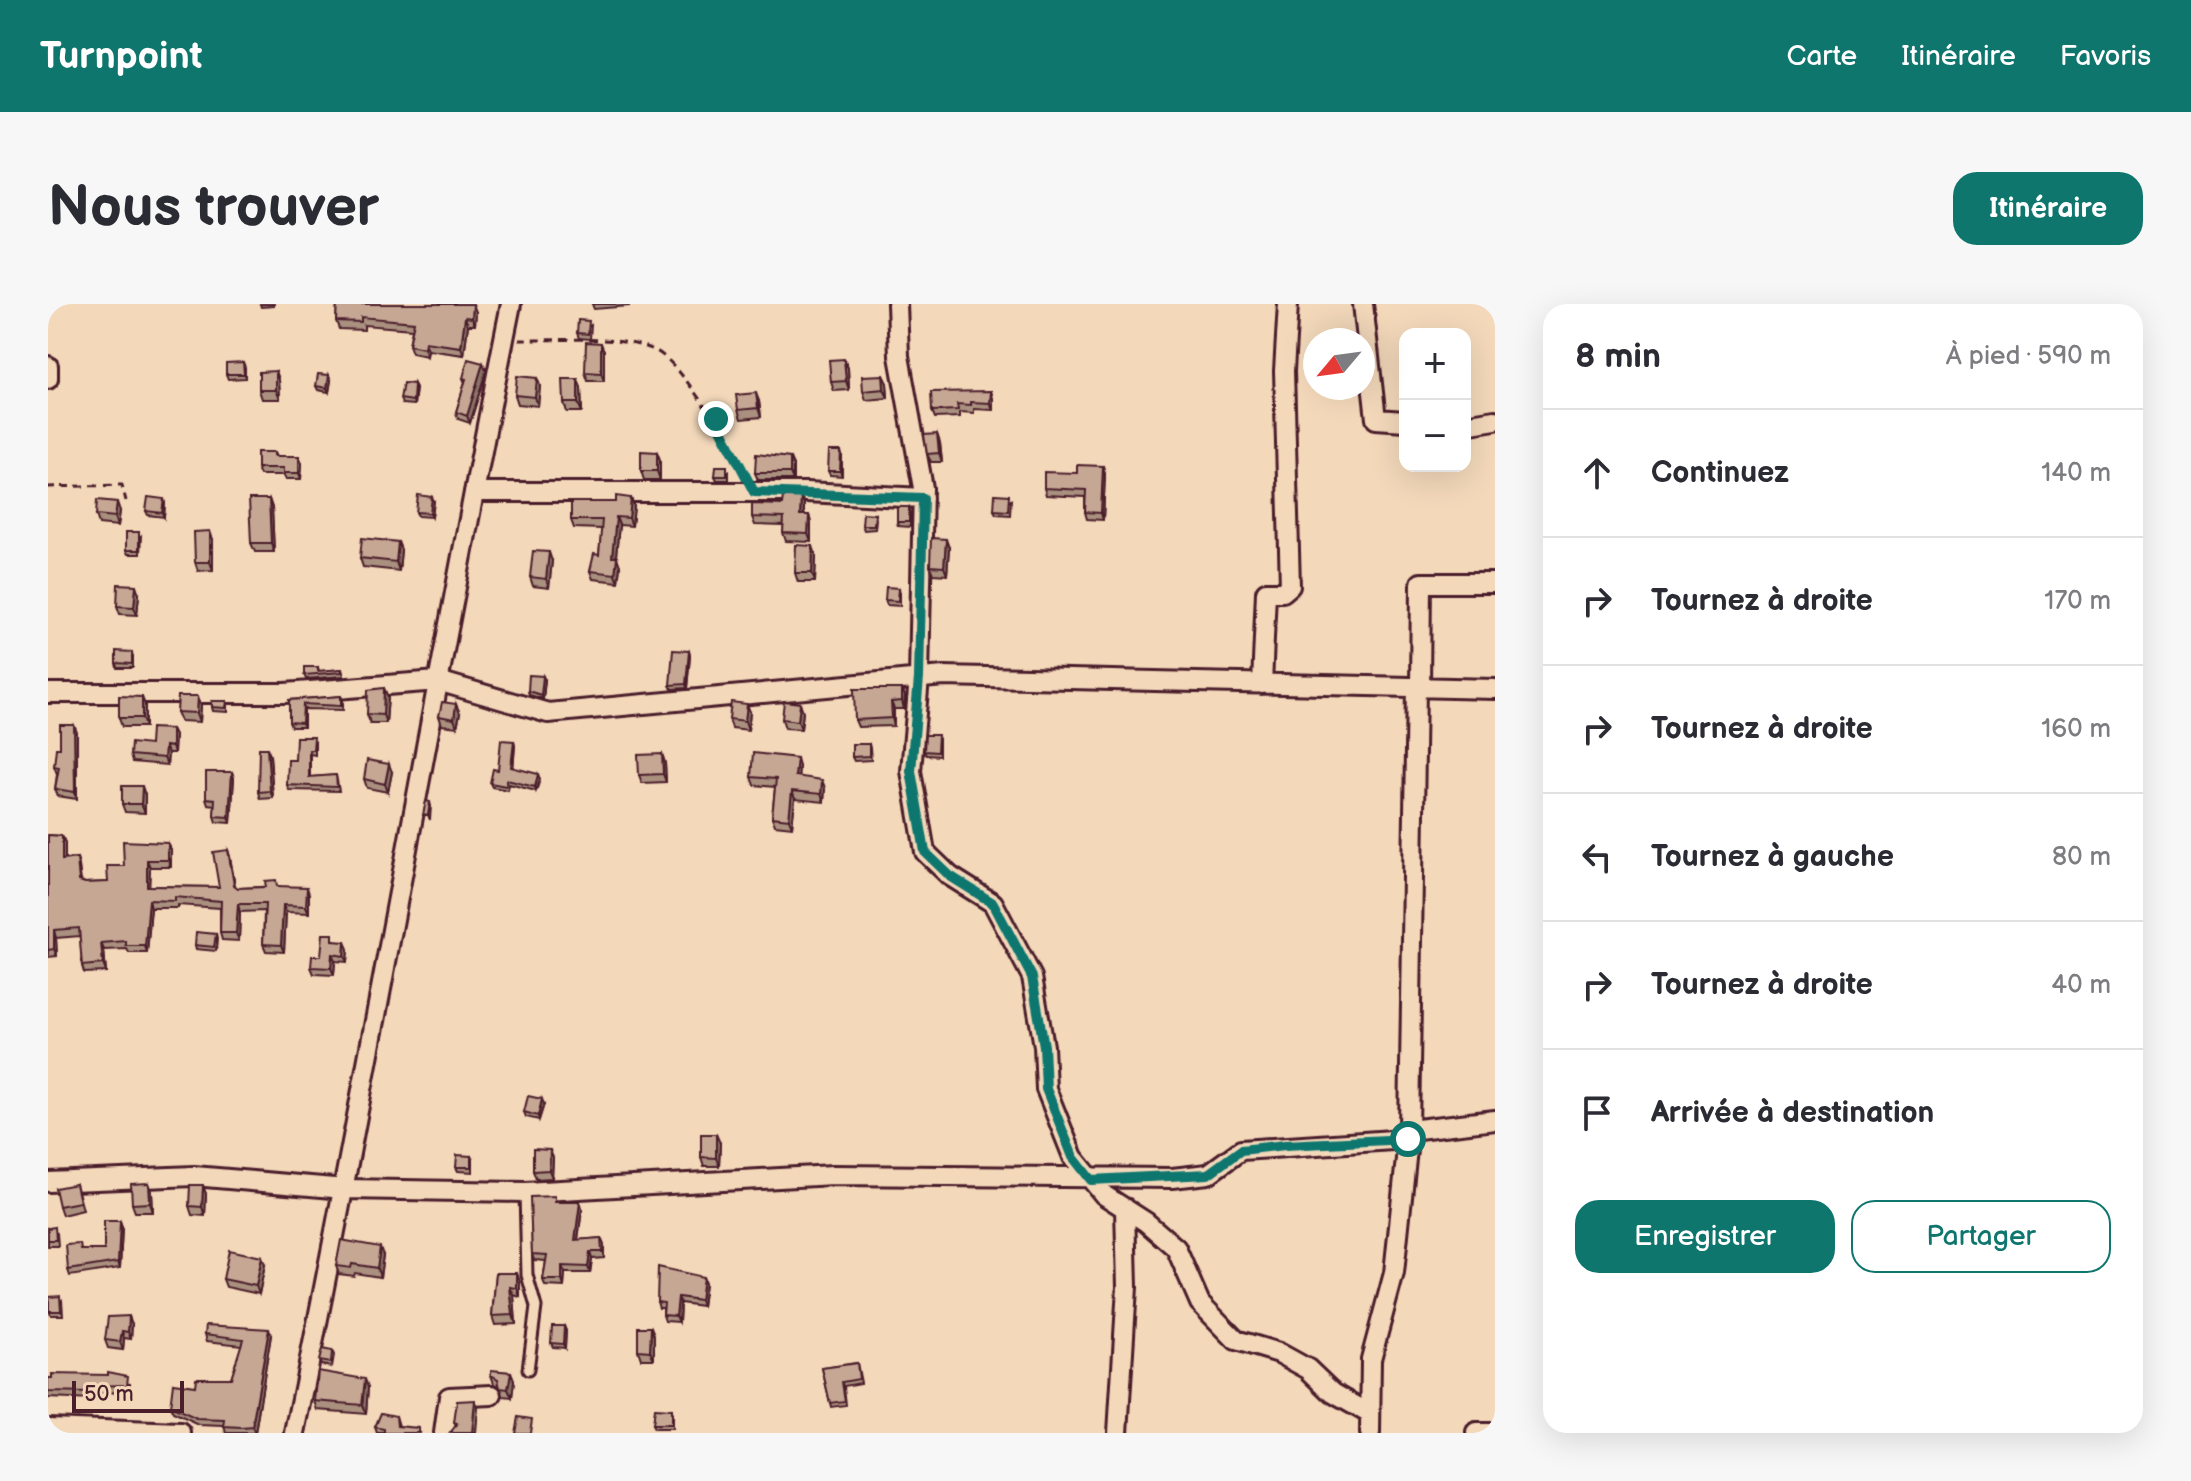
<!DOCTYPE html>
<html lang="fr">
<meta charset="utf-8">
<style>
body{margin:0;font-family:"Balsamiq Sans",sans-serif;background:#f7f7f7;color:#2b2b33}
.controls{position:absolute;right:24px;top:24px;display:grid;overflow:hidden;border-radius:16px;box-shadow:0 8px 32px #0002}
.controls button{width:72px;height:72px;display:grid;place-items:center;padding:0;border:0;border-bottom:2px solid #e1e1e2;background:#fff;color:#2b2b33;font:40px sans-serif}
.compass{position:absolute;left:1255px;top:24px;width:72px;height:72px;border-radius:50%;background:#fff;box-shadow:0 8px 32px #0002;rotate:241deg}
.scale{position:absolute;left:24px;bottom:20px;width:112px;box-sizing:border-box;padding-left:8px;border:4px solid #4a1f2b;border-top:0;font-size:22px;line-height:28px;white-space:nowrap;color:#4a1f2b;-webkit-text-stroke:6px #f3d8ba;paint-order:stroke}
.stop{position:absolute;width:24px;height:24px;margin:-18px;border:6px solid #0f766e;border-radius:50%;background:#fff}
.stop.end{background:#0f766e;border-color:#fff;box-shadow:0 2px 8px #0008}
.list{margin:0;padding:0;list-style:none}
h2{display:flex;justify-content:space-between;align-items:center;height:104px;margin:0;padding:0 32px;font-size:34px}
h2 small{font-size:26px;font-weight:400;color:#7c7c81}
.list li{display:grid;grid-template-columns:52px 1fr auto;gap:24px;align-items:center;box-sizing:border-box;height:128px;padding:0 32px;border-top:2px solid #e1e1e2}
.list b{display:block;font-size:30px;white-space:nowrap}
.list em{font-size:26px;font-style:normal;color:#7c7c81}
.actions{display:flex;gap:16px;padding:24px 32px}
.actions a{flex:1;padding:18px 0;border:2px solid #0f766e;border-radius:24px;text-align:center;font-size:28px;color:#0f766e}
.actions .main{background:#0f766e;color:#fff}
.icon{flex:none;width:44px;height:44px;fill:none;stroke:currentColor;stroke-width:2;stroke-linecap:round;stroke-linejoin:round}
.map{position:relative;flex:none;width:1447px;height:1129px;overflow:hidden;border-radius:24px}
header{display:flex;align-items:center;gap:48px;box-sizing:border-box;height:112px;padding:0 40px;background:#0f766e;color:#fff}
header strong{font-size:38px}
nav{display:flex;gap:44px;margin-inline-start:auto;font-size:28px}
.intro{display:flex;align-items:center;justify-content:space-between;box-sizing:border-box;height:192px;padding:0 48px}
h1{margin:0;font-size:56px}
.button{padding:20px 36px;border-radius:24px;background:#0f766e;color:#fff;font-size:28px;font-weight:700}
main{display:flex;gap:48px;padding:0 48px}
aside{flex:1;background:#fff;border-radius:24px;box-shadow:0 8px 32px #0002}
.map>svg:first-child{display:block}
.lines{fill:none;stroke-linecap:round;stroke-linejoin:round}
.service-casing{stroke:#4a1f2b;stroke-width:15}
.minor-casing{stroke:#4a1f2b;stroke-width:24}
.path{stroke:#4a1f2b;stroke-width:3;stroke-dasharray:8 6;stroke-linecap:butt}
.service{stroke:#f3d8ba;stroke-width:9}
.minor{stroke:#f3d8ba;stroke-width:18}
.wall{fill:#aa907f;stroke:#4a1f2b;stroke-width:2}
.shaded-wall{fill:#8b7568;stroke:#4a1f2b;stroke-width:2}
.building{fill:#c6a794;stroke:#4a1f2b;stroke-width:2}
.route{stroke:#0f766e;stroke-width:10}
</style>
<header>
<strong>Turnpoint</strong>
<nav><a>Carte</a><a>Itinéraire</a><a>Favoris</a></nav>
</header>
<div class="intro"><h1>Nous trouver</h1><a class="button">Itinéraire</a></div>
<main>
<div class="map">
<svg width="1447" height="1129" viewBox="0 0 1447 1129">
<rect width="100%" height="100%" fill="#f3d8ba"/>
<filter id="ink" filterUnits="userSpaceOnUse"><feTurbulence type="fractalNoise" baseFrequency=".0125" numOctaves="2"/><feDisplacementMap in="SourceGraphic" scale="16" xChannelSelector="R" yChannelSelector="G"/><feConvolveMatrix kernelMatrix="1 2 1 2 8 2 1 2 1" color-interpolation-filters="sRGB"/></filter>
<g filter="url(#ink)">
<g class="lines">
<g class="service-casing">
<path id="service" d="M477,888L479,971L488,1003L480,1066"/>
</g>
<g class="minor-casing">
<path id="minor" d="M849,0L851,52L875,184L871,374L863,467L877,548L902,572L945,599L984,673L996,742L998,785L1025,853L1056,891L1098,918L1128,944L1152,999L1188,1036L1231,1049L1260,1065L1285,1089L1322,1110
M1315,0L1328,115L1357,117
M0,62V75
M1417,121L1447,116
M426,188H758L875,194
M1214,380L1218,288H1235L1242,282L1236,67L1240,0
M1372,383L1373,279H1447
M0,389H237L390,377L500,409L896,372L1447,385
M1361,826L1447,816
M0,878L146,872L297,885L477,888L785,871L1124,874L1160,870L1193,846L1360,835
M0,1124L133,1129
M247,1129C324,754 387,376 463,0
M396,1129L401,1093L444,1091
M1070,1129L1079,983L1077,904
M1322,1129L1323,1055L1346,969L1361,826L1368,383
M1428,1129H1443"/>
</g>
<path class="path" d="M471,36C514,37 566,30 606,46C633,57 683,143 697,170
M0,183L74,181L78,197"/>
<use href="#service" class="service"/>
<use href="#minor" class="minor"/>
</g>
<path class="wall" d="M212,0H226V2L213,3Z
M289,0L428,8L427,21H420L416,51L380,46L379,52L364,49L361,41L364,25L316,21V26L291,25L288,17Z
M544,0H581V2L546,5Z
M543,21L542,35L531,34L529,29Z
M556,47V77H540L537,68Z
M195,58L197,63V74L180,75L178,70Z
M435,59L438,67L422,119L410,115L408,108L417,79L415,74Z
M800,64L801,86L786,87L783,78Z
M228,67L231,76L232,95H214L211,86Z
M489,74L492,82L490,102L470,100L467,91Z
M283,76L281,88L270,86L268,82Z
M839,79L840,94L818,96L815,87Z
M366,80L368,84L366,101L354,100L352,95Z
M533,84L534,108H519L516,99Z
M943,87L945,95V106L926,105V109L912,108V113L887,114L884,107Z
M711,97L713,113L693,115L690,106Z
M889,130L892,139L894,158H883L879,150Z
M227,148L229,152L254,159L253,175H238L236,171H212L209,164Z
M609,148L612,156V176H596L593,167Z
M794,152V172L782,171L780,167Z
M745,161V176H710L707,169Z
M1055,162L1057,170L1055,216L1039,215L1037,208V193L998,191L996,184L1029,169Z
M681,167V176H669L667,172Z
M583,194L586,202L584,222L571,221L568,253L572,262L570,278L545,275L542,267L551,251L554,225L526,224L523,216L568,198Z
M221,195L224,204L226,248H207L203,239Z
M963,196L962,211L948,210L946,206Z
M386,197L384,213L370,212L368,208Z
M117,199L116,213L100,211L98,207Z
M756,200V211H761L763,219V238L738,237L735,229L736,222L707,221L704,213L734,201Z
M861,203L862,208V223L850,222L849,218Z
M72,207L70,222L51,220L48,211Z
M827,210L828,215L827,225L816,226L814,221Z
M93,232L92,250H80L78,246Z
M165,236V266L150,267L147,258Z
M350,238L353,246L351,267L315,263L312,254Z
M901,244L899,271L885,270L882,262Z
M768,251L767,278H750L747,269Z
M504,257L501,284L485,282L482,273Z
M851,284L852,289V302L839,301L837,296Z
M91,290L89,311L72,310L69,302Z
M641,347L642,352L639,384L624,385L622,381Z
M85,352V364H69L68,359Z
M270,363L271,367L294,365L296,372L258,375L256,371Z
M497,376L495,395L481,391L480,387Z
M854,385L857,392L856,405H846V422L810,423L807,416Z
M293,392L295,396V406L256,405V423H243L241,418V396Z
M340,393L338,419H322L319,410Z
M179,397L180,401V408L165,407L164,403Z
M752,399L755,408L753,425L737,424L734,415Z
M97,401V423H74L71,414Z
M153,401L152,418L133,417L129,408Z
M702,408L700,426L684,424L681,415Z
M412,409L409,423L394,421L391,412Z
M26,421L29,429V495L10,492L7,485L9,470L6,462L12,444Z
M124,425L127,431L126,449H120L119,461L84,458L82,451L102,441Z
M891,435V452L878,451L876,447Z
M267,438V451L262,450V473L288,471L291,487L241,486L239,481L247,456Z
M821,440L822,444L823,456L806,457L804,453Z
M467,441L465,464L492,475L488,487L461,480L460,486L444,483L442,479Z
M614,450L617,459L618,478L594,479L591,471Z
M222,451L225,494L212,495L210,488Z
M751,462L750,473L777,484L776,498L747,495L744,523L727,521L724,513L727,483L706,481L703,473Z
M184,468L186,474L183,519L168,518L166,512L167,501L160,500L158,494Z
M344,468L340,488L319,484L316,475Z
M97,491V509L77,508L74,500Z
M0,531L14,532L17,539V555L29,554L31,562L33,577L37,579L60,578L76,562L120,539L123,546V563H102L101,582L171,583L180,546L182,553L187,582L190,584L231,582L261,590V609L238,608L236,648L218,647L215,640L216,607L192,608L191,637L174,636L172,629V604L130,601V604H103L99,649H81L79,645L56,646L58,668L36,669L34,662L32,632L8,634L9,652L0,653Z
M168,630L169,635L168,647L148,645L147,641Z
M287,637L300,645L299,658L287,657L286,671L266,670L263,663Z
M496,800L491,816L478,813L476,808Z
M672,839L671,862H656L653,853Z
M423,852L425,856V868L410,867L408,863Z
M505,854L504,874L488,875L485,867Z
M101,879L104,888L105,908H87L84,900Z
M28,880L35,906L14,911L11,902Z
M158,890L157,912L144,911L141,902Z
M510,898H532L534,905L530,936L553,934L556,941V954L544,955L542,969H517L516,983L497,982L495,976L498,957L486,956L484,950Z
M72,917L74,923L72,964L22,972L20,966L34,946H56Z
M0,924L9,929L10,942H0Z
M335,951L332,973L307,969L306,972L291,970L288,962Z
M217,961L211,990L178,983L175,975Z
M448,969L472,978V993L466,991L468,1020L447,1021L444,1012Z
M655,973L657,979L654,1002L632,999L631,1018L617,1017L615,1011V1004H611L609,998Z
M14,996L15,1011H3L1,1007Z
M84,1020L83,1035L76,1034L75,1046L60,1044L57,1036Z
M516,1022L518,1027L517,1044L505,1043L503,1039Z
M603,1023L606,1032V1055H593L590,1046Z
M157,1030L223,1031L207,1129H178L176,1122L151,1121L125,1109L122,1103L147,1082L183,1074L194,1041L159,1037Z
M284,1047L286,1051L284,1063L273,1061L271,1057Z
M809,1059L813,1079L796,1082L798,1101L783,1103L774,1064Z
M463,1068L466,1077L464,1094L456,1093L452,1083L446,1079L443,1071Z
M0,1074L82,1079V1088L44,1089V1096L0,1094Z
M320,1083L318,1110L270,1106L267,1097Z
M624,1110V1125H606L604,1121Z
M348,1112L351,1122L373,1129H329L327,1123Z"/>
<path class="shaded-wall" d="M425,0L428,8L427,21L424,14Z
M417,13L420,21L416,51L413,43Z
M377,38L380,46L379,52L376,44Z
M553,39L556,47V77L553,69Z
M796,55L800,64L801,86L798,77Z
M435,59L438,67L422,119L419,112Z
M228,67L231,76L232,95L228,86Z
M281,71L283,76L281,88L279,84Z
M835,71L839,79L840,94L836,85Z
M489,74L492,82L490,102L487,93Z
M530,75L533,84L534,108L530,99Z
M366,80L368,84L366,101L365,97Z
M943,87L945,95V106L942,99Z
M708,89L711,97L713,113L710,104Z
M889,130L892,139L894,158L891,149Z
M793,147L794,152V172L792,167Z
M609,148L612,156V176L609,167Z
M251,152L254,159L253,175L251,169Z
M742,154L745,161V176L742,169Z
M1055,162L1057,170L1055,216L1053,209Z
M753,192L756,200L755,219L752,211Z
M384,193L386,197L384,213L382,209Z
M583,194L586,202L584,222L581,214Z
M116,195L117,199L116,213L114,209Z
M221,195L224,204L226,248L223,239Z
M69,198L72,207L70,222L67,213Z
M761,211L763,219V238L760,230Z
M568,213L571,221L567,261L564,253Z
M162,227L165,236V266L162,258Z
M898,235L901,244L899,271L896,263Z
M350,238L353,246L351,267L348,258Z
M765,242L768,251L767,278L764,269Z
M501,248L504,257L501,284L498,275Z
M569,253L572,262L570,278L567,270Z
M88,281L91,290L89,311L86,303Z
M641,347L642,352L639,384L638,380Z
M495,372L497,376L495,395L493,391Z
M336,384L340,393L338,419L335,411Z
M854,385L857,392L856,405L854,397Z
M150,392L153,401L152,418L149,409Z
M94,393L97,401V423L94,414Z
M843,398L846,405V422L844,414Z
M752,399L755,408L753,425L750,417Z
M255,400L256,405V423L254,419Z
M408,400L412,409L409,423L406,415Z
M699,400L702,408L700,426L697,417Z
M26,421L29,429V495L27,488Z
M124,425L127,431L126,449L124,443Z
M466,437L467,441L465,468L463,463Z
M117,442L120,449L119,461L116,454Z
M219,444L222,451L225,494L222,487Z
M261,446L262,450V477L261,473Z
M614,450L617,459L618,478L615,470Z
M749,454L751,462L750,480L747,472Z
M341,460L344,468L340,488L337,480Z
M184,468L186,474L183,519L181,513Z
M490,470L492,475L488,487L487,483Z
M774,476L777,484L776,498L773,490Z
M94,482L97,491V509L93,500Z
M744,487L747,495L744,523L741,515Z
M382,498L383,502L382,516L380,511Z
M14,532L17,539V563L14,556Z
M120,539L123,546V563L120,556Z
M180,546L182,553L188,588L186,581Z
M29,554L31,562L33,584L31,577Z
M99,556L102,563L101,590L99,582Z
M259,583L261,590V609L258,602Z
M101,596L103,604L99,649L97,642Z
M190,600L192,608L191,637L188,629Z
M235,601L238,608L236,648L233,641Z
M6,626L8,634L9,652L6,645Z
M297,638L300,645L299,658L296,652Z
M53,639L56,646L58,668L55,660Z
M284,650L287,657L286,671L283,664Z
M494,795L496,800L491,816L490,812Z
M668,830L672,839L671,862L668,854Z
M502,846L505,854L504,874L501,866Z
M101,879L104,888L105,908L102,899Z
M155,881L158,890L157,912L154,903Z
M532,898L534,905L529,942L527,936Z
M72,917L74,923L72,964L70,958Z
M332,943L335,951L332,973L329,964Z
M542,948L544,955L542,969L540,963Z
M214,953L217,961L211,990L208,982Z
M514,962L517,969L516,983L514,976Z
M469,969L472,978V993L469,984Z
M655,973L657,979L654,1002L652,996Z
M462,983L466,991L468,1020L465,1011Z
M630,993L632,999L631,1018L628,1012Z
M81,1012L84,1020L83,1035L80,1028Z
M516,1022L518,1027L517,1044L515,1040Z
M603,1023L606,1032V1055L602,1047Z
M221,1025L223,1031L207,1129L204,1123Z
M74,1027L76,1034L75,1046L72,1038Z
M463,1068L466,1077L464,1094L460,1085Z
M317,1075L320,1083L318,1110L314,1101Z
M427,1096L430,1104L428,1129H424Z"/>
<path class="building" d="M289,0H425L424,14L417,13L413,43L377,38L376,44L361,41L366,18L313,13V18L288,17Z
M530,16L541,17L540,30L529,29Z
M538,38L553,39V69L537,68Z
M420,55L435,59L419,112L408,108L418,75L415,74Z
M796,55L798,77L783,78L781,56Z
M195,58L196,70H178V59Z
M228,67V86H211V68Z
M270,70L281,71L279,84L268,82Z
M835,71L836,85L815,87L814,72Z
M469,72L489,74L487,93L467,91Z
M515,75H530V99H516Z
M355,79L366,80L365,97L352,95Z
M943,87L942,99L923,98V101L909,100L910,106L884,107L883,88Z
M708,89L710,104L690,106L688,91Z
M889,130L891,149L879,150L876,131Z
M593,147L609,148V167H593Z
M781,147H793L792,167H780Z
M209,148H227V152H251V169H236V164H209Z
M708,150L742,154V169H707Z
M1029,161L1055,162L1053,209L1037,208L1038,186L996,184V168L1029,169Z
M668,162H679V172H667Z
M947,190L961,191L960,207L946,206Z
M370,191L384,193L382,209L368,208Z
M568,192L583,194L581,214L568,213L564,253H569L567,270L542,267L546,250L551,251L554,216H523V198H568Z
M735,192H753L752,211H761L760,230L735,229L736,214L704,213V200L734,201Z
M100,193L116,195L114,209L98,207Z
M201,195H221L223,239H203Z
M49,196L69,198L67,213L48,211Z
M849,203H861V218H849Z
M815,209L827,210L826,221H814Z
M162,227V258H147L146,228Z
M78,228H91V246H78Z
M314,234L350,238L348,258L312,254Z
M883,234L898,235L896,263L882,262Z
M748,241L765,242L764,269H747Z
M485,247L501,248L498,275L482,273Z
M70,280L88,281L86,303L69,302Z
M838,283L851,284L850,297L837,296Z
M625,346L641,347L638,380L622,381Z
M68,347L84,348V360L68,359Z
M256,363H270V367L294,365V368L256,371Z
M481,371L495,372L493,391L480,387Z
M336,384L335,411L319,410L320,386Z
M806,385H854V397L843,398L844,414L807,416Z
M71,392L94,393V414H71Z
M130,392H150L149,409L129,408Z
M293,392V402L255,400L254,419L241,418V396Z
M164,397H179L178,404L164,403Z
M736,397L752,399L750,417L734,415Z
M394,398L408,400L406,415L391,412Z
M683,398L699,400L697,417L681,415Z
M12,421H26L27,488L7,485L11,463L6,462L8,444H12Z
M103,424L124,425V443L117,442L116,454L82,451L83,439L102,441Z
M877,431H890L889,448L876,447Z
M248,433H266L265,446H261V473L288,471L289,483L239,481L240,456H247Z
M453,436L466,437L463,463L490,470L487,483L459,476L458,482L442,479L445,465L450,466Z
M804,440H821V452L804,453Z
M211,444H219L222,487L210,488Z
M705,449L749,454L747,472L774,476L773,490L744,487L741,515L724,513L728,475L703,473Z
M614,450L615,470L591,471L590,451Z
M319,456L341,460L337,480L316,475Z
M158,468H184L181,513L166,512L167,495L158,494Z
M74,482H94L93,500H74Z
M378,497L382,498L380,511H375Z
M0,531L14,532V556L29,554L31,577L37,579L60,578L59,562H76L75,537L120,539V556H99V582L171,583L165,548L180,546L186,581L190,584L218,583L217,577L228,576L229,582L259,583L258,602L235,601L233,641L215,640L217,600H190L188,629H172L173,597L127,593V597L101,596L97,642H78V637L53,639L55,660L34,662L31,624L6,626V645L0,646Z
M148,628L168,630L166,643L147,641Z
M275,630H285V637L297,638L296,652L284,650L283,664L263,663L264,652H273Z
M480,792L494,795L490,812L476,808Z
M653,830H668V854L653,853Z
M485,845L502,846L501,866L485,867Z
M409,851L423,852V863H408Z
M101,879L102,899L84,900L83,880Z
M28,880L32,898L11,902L7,884Z
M142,881H155L154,903L141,902Z
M507,892V898H532L527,936L553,934L554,948H542L540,963L514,962V976H495L499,951L484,950L482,893Z
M56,917H72L70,958L20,966L18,941L32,940L33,946H56Z
M7,923L8,936H0V924Z
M293,936L332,943L329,964L304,960L303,964L288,962Z
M181,946L214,953L208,982L175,975Z
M610,963L655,973L652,996L630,993L628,1012L615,1011L616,999L609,998Z
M448,969H469V984L462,983L465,1011L444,1012Z
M12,992L13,1007H1V993Z
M81,1012L80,1028L74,1027L72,1038L57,1036L60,1013Z
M158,1021L221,1025L204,1123L193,1124L176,1123L177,1116L149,1115L122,1103L125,1079L147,1082L148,1074H183L195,1035L157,1030Z
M504,1022H516L515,1040L503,1039Z
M590,1023H603L602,1047L590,1046Z
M274,1045L284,1047L283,1059L271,1057Z
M809,1059L811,1075L794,1078L797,1097L782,1099L774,1064Z
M443,1066L463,1068L460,1085L452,1084L450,1075L443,1071Z
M270,1067L317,1075L314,1101L267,1097Z
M60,1068L80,1072L79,1081L42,1082L41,1089L0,1088V1074H4V1070L60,1071Z
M427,1096L424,1129H402L409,1120L406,1119L409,1097Z
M606,1105L623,1106V1121H604Z
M333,1109L348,1112L349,1122L371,1124V1129H336V1125L327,1123Z
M470,1113L484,1115L482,1129H467Z"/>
</g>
<g class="lines" filter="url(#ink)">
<path class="route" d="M668,115L706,188L875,194L871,374L863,467L877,548L902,572L945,599L984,673L996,742L998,785L1025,853L1043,876L1160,870L1193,846L1237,841L1360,835"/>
</g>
</svg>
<div class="controls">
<button>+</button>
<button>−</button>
</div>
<svg class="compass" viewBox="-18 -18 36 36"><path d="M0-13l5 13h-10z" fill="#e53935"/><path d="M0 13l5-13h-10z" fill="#7c7c81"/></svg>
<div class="scale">50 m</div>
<div class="stop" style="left:1360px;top:835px"></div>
<div class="stop end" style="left:668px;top:115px"></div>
</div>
<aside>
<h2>8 min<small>À pied · 590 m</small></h2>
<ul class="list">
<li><svg class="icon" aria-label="ahead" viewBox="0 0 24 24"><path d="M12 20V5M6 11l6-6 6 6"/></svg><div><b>Continuez</b></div><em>140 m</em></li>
<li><svg class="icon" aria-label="right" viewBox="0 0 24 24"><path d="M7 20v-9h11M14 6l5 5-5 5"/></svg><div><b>Tournez à droite</b></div><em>170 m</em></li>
<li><svg class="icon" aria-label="right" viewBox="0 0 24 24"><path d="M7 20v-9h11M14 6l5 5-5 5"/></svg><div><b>Tournez à droite</b></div><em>160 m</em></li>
<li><svg class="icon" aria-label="left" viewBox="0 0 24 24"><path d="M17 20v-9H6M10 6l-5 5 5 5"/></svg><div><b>Tournez à gauche</b></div><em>80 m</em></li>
<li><svg class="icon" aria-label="right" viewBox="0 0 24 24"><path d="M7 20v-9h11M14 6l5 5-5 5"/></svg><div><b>Tournez à droite</b></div><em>40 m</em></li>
<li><svg class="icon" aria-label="arrive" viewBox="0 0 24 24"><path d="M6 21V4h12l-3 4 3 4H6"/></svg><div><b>Arrivée à destination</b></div></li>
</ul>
<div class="actions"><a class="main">Enregistrer</a><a>Partager</a></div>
</aside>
</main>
